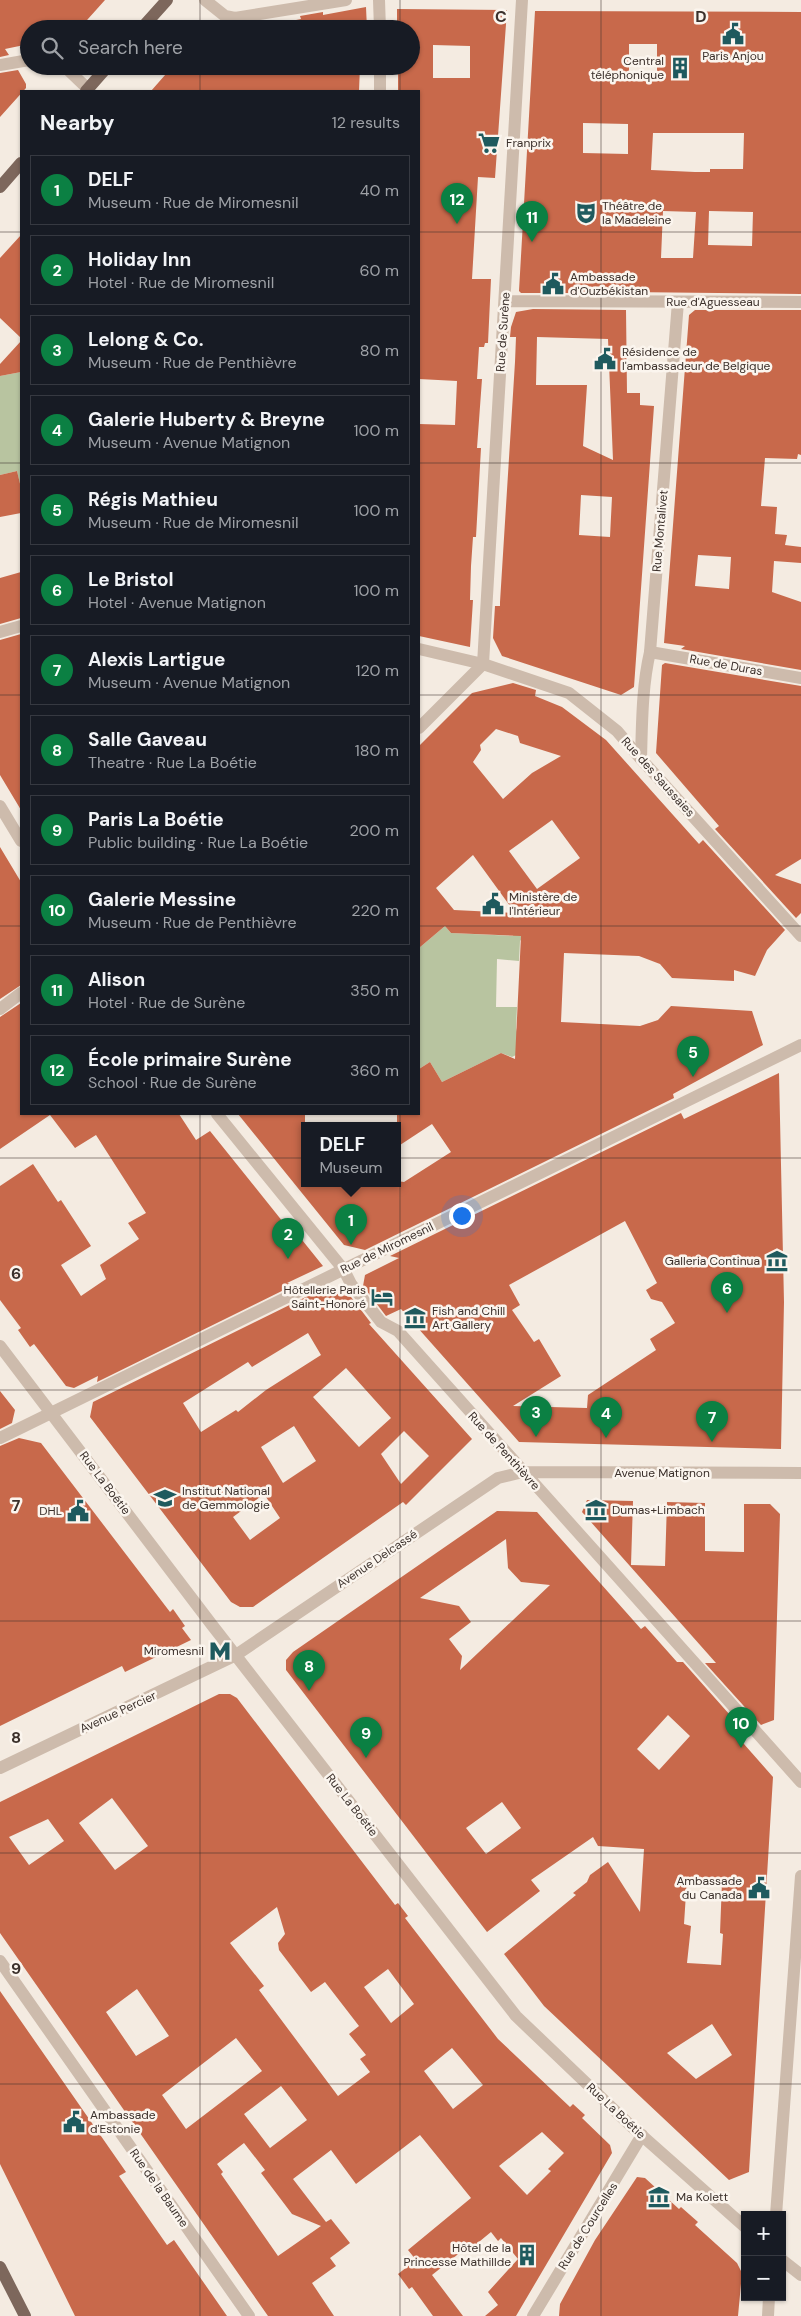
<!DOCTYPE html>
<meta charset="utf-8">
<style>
body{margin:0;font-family:"DM Sans",sans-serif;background:#20242c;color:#f1f3f6}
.controls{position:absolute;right:15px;bottom:15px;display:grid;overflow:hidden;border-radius:0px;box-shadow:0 1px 4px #0004}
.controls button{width:45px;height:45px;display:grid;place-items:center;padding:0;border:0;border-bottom:1px solid #363941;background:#171b24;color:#f1f3f6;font:25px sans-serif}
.you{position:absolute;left:461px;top:1215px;width:18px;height:18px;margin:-12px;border:4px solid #fff;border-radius:50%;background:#1a73e8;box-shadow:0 0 0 8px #1a73e833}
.badge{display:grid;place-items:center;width:32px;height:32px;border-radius:50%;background:#0b8043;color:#fff;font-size:16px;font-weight:700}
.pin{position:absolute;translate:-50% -41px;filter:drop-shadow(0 1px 2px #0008)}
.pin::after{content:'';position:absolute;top:26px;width:18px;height:15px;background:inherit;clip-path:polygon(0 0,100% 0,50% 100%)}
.popup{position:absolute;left:301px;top:1122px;width:100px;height:65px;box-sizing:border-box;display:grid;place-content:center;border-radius:0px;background:#171b24;filter:drop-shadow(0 1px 4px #0005);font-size:16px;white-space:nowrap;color:#9ea1a6}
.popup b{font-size:19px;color:#f1f3f6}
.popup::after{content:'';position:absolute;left:50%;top:100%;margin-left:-10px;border:10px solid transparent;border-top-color:#171b24}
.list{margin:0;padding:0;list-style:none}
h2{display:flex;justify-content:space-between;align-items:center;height:65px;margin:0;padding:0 20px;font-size:21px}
h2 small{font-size:16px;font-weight:400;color:#9ea1a6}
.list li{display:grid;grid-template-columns:32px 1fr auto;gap:15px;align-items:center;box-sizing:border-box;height:70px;margin:0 10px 10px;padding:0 10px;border:1px solid #363941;border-radius:0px}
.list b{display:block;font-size:19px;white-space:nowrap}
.list p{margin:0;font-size:16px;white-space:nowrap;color:#9ea1a6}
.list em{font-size:16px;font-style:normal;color:#9ea1a6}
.icon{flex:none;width:28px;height:28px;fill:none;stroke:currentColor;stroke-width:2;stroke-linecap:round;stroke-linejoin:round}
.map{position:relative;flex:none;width:801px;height:2316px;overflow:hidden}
.search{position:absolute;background:#171b24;box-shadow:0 1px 4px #0004;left:20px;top:20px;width:400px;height:55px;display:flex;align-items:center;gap:12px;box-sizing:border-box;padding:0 18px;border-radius:28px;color:#9ea1a6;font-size:19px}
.panel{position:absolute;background:#171b24;box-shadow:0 1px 4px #0004;left:20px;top:90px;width:400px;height:1025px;border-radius:0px}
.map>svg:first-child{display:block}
.green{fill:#b8c4a0}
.building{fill:#c8694b;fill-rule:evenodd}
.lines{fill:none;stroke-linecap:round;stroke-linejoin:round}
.minor{stroke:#cdbbac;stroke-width:12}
.tertiary{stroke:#cdbbac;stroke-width:12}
.primary{stroke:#7d675c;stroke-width:12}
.grid{fill:none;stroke:#3b302b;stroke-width:1;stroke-opacity:0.55}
.labels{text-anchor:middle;stroke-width:5;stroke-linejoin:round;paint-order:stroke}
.poi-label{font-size:12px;fill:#3b302b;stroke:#fbf5ee;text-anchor:start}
.street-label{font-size:12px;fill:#3b302b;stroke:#fbf5ee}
.grid-label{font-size:16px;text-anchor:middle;font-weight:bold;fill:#3b302b;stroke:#fbf5ee;stroke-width:5;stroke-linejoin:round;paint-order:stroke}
</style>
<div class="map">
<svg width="801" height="2316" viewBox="0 0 801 2316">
<rect width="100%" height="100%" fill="#f4ebe1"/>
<path class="green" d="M21,372V488L17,471L0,475V376Z
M445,926L451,933L513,936L514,932L526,933L520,941L519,961L497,959L496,1007H517L516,1028L522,1052L512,1057L501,1053L442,1082L430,1062L419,1069V948Z"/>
<path class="building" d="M0,0H105L79,29H29V44L5,49L9,55L0,57Z
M366,7L367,29H291V21L301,19L300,16L323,12V15Z
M397,9L507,10L495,178L478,177L472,279H491L488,343H485L484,347H479L477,379H482L477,448H481L476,537H473L471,566L470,600H473L470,647L419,636V424L455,425L457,381L419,379V91H398V66H411V29H397ZM433,45L470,46V78H433Z
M535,11L801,12V294L626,292V293H521L519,291ZM629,44H657V78L629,77ZM583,123L628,124V154L583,153ZM653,133H744L743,169H710V172H695L651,170ZM663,211L696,212L693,258H661ZM709,211L753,212L752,246L708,245Z
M173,66H360L359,91H151Z
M18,70L26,84V88L0,117V73Z
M21,235V338L0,318V258Z
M533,309L626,310L627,393H640V405L654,406L634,687L621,695L502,656L493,638L495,606H500V602L515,362L516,337H510L511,327L516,312ZM537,337L608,339L613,460L583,446L587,385H536ZM581,495L612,497L610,537L579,535Z
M695,310H801V455L798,454L797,459L765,458L761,506L777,507L775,534L787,535L785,545L801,547V563L774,561L772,592L801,602V670L681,649L685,646L664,643L689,315ZM698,555L731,557L729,589L695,586Z
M21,341V372L0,376V364Z
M17,471L21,488V513L0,517V475Z
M21,572V618L0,624V578Z
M21,634V810L0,775V640Z
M665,663L801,686V859L775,875L801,884V913L796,918L715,829L719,826L656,753L662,665Z
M513,683L536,690L535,696L562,707L606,740L699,844L703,840L785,930L767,950L755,976L734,970V981L672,978L660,964L639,956L564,953L561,1022L640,1026L658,1020L671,1006L752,1011L763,1045L673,1094L674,1098L365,1250L344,1245L238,1114H305V1184H397V1181L404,1182L451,1152L432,1124L397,1147V1114H419V1069L430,1062L442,1082L501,1053L515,1059L521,936L451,933L445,926L419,948V746L472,693ZM496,729L518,736L520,743L561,756L532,773L503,799L473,762L481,750L480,745ZM552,820L580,858L537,889L509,851ZM473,855L515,913L454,910L436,888Z
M0,847L21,882V985L0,999Z
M21,1003V1114H179L196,1140L210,1131L287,1227L290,1225L323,1266L287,1283L294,1285L97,1382L98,1376L74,1388L66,1386L34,1344L30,1347L18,1330L21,1328L0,1300V1186L33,1164L58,1202L61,1200L91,1246L61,1265L81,1296L106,1279L100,1265L139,1239L128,1223L146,1213L96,1135L75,1148L50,1115L0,1149V1017Z
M779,1073L784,1302L781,1449L519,1442L401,1309L386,1316L363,1286L365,1275L399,1258L390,1256L681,1113L684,1119ZM625,1221L657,1283L646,1290L651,1299L662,1302L675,1323L650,1339L656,1350L588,1395L587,1408L513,1406L561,1376L539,1339L534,1342L512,1310L520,1305L509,1285Z
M320,1290L351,1297L371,1323L369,1324L472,1439L406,1505L403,1502L253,1607H240L231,1602L90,1417L93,1402ZM308,1333L321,1355L266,1390L238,1412L236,1410L201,1432L183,1403L248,1362L252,1367ZM346,1368L391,1418L359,1447L313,1397ZM294,1426L316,1461L283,1483L261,1447ZM404,1431L429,1456L401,1484L381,1454ZM264,1494L280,1518L250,1540L233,1517Z
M0,1391L15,1410L12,1423L0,1429Z
M19,1438L41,1443L170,1612L173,1609L185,1626L182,1628L191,1640L125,1672L122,1666L0,1726V1446Z
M587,1500L633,1501L631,1565L665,1566L667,1502L705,1503V1551L744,1552V1504H770L780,1514L774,1720L761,1725L705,1663H716L582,1512Z
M497,1511L537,1512L641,1629L645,1626L677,1662H683L745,1732L736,1735L773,1777L749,2172L729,2180L544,2006L504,1954L576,1895L573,1893L587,1882L590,1875L608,1862L640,1912L644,1849L598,1846L593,1837L531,1880L540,1891L487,1932L286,1670V1660L293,1652ZM506,1539L508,1568L521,1582L550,1585L460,1670L462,1656L449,1639L471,1622L459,1606L420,1598ZM668,1715L690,1736L659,1770L637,1749ZM502,1802L521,1828L486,1854L466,1828ZM687,1878L722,1882L720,1933L723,1934L721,1965L687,1963L691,1926L684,1924ZM712,2024L732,2055L696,2079L667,2053Z
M219,1694H230L237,1698L395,1905L398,1903L408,1916L405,1918L498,2039L570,2107L573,2104L585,2115L582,2118L610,2145L612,2153L516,2316H485L498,2305L488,2292L518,2259L501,2238L498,2241L491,2232L474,2246L472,2243L432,2275L463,2316H433L412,2287L409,2289L398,2274L416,2260L408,2250L471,2198L420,2135L356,2184L331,2150L293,2179L326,2222L331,2219L350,2243L330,2258L336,2266L312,2283L334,2316H268L0,1933V1802ZM112,1798L148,1846L115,1870L79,1823ZM48,1819L64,1841L29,1865L9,1837ZM277,1907L285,1934L278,1943L279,1950L311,1992L325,1982L359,2026L349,2034L366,2055L360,2059L370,2072L338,2096L259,1990L264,1986L230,1943ZM388,1969L414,2004L391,2023L364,1987ZM137,1989L169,2036L136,2056L106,2012ZM236,2038L262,2071L186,2129L162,2095ZM452,2048L483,2085L453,2109L424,2071ZM281,2086L307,2120L270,2148L244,2114ZM542,2132L564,2153L548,2169L551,2171L527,2195L499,2166ZM244,2143L265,2170L261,2173L292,2214L321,2226L278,2256L221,2174L223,2172L217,2164Z
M0,1991L126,2172L119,2176L167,2245L174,2240L227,2316H75L0,2164Z
M637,2177L645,2178L679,2209L681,2207L698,2222L695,2225L737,2263L742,2273L738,2316H559L560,2304L595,2240Z"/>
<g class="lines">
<path class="minor" d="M205,0L225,16L235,18L346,0
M379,0L380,29
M0,65L29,60
M64,66L88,89
M380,66V91
M505,301L801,302
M0,632L21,626
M419,649L483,664L569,693L617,731L641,759
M650,652L678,302
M483,664L522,0
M419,728L483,664
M0,806L21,841
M0,1009L21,993
M217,1114L344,1270L351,1284L381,1322L398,1331L801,1782
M0,1438L801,1045
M0,1768L236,1655L498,1478L523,1472L801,1473
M0,1961L249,2316
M533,2316L642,2135"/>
<path class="tertiary" d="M801,678L650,652C642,686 642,724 641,759L801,936
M0,1346L212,1625L516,2016L630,2125L745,2227
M776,2215L801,1876
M782,2260L801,2275
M768,2316L769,2297"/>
<path class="primary" d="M141,29L167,0
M86,91L108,66
M0,187L21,163
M0,2267L25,2316"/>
</g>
<path class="grid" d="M200,0V29M400,0V29M601,0V2316M200,66V91M400,66V91M0,232H21M419,232H801M0,463H21M419,463H801M0,695H21M419,695H801M0,926H21M419,926H801M200,1114V2316M400,1114V2316M0,1158H801M0,1390H801M0,1621H801M0,1853H801M0,2084H801"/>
<defs>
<g id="civic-bare" transform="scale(1.725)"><path d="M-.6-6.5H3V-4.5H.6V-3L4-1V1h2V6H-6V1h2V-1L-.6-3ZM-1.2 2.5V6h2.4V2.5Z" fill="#1f5a5e" stroke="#fbf5ee" stroke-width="2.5" paint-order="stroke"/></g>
<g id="building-bare" transform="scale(1.725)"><path d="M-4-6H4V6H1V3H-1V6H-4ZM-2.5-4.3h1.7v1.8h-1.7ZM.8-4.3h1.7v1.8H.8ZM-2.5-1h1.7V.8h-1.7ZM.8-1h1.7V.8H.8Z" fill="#1f5a5e" stroke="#fbf5ee" stroke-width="2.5" paint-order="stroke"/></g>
<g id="supermarket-bare" transform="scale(1.725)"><path d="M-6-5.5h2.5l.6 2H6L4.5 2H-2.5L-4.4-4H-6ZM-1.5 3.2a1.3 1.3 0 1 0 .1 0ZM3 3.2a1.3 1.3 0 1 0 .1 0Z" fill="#1f5a5e" stroke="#fbf5ee" stroke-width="2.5" paint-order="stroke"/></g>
<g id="theatre-bare" transform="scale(1.725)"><path d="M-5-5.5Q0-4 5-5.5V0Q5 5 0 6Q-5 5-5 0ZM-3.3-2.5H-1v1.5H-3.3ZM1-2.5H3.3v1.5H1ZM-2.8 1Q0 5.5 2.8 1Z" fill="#1f5a5e" stroke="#fbf5ee" stroke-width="2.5" paint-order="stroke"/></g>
<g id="museum-bare" transform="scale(1.725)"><path d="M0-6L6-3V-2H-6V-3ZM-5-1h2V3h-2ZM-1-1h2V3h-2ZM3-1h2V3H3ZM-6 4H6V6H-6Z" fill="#1f5a5e" stroke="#fbf5ee" stroke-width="2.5" paint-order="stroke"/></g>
<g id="hotel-bare" transform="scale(1.725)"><path d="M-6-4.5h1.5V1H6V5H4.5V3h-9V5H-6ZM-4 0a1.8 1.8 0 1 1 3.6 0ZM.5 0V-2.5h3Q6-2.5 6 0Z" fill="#1f5a5e" stroke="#fbf5ee" stroke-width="2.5" paint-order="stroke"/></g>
<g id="school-bare" transform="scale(1.725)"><path d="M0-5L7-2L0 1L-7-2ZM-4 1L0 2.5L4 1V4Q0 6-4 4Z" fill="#1f5a5e" stroke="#fbf5ee" stroke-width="2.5" paint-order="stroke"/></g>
<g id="metro-bare" transform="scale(1.725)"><path d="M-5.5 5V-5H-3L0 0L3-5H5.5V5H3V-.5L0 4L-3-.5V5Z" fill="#1f5a5e" stroke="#fbf5ee" stroke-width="2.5" paint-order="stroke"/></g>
</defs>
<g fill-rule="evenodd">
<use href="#civic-bare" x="733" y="34"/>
<use href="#building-bare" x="680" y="68"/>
<use href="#supermarket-bare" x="489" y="143"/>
<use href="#theatre-bare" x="586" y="213"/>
<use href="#civic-bare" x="553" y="284"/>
<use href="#civic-bare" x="605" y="359"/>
<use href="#civic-bare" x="493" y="904"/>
<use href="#museum-bare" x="777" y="1261"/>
<use href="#hotel-bare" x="382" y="1297"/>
<use href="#museum-bare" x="415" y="1318"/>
<use href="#school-bare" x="165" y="1498"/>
<use href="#museum-bare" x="596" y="1510"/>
<use href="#civic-bare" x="78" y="1511"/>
<use href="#metro-bare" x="220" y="1651"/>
<use href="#civic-bare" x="759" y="1888"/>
<use href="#civic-bare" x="74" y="2122"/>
<use href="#museum-bare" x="659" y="2197"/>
<use href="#building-bare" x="527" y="2255"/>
</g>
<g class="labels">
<g class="poi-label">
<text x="733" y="60" text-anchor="middle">Paris Anjou</text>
<text x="664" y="65" text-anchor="end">Central<tspan x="664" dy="14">téléphonique</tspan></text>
<text x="506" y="147">Franprix</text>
<text x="602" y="210">Théâtre de<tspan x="602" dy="14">la Madeleine</tspan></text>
<text x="570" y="281">Ambassade<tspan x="570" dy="14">d'Ouzbékistan</tspan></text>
<text x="622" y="356">Résidence de<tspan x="622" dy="14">l'ambassadeur de Belgique</tspan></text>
<text x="509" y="901">Ministère de<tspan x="509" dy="14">l'Intérieur</tspan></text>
<text x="760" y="1265" text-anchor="end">Galleria Continua</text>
<text x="366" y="1294" text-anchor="end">Hôtellerie Paris<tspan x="366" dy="14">Saint-Honoré</tspan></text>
<text x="432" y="1315">Fish and Chill<tspan x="432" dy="14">Art Gallery</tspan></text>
<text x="182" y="1495">Institut National<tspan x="182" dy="14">de Gemmologie</tspan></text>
<text x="612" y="1514">Dumas+Limbach</text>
<text x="62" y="1515" text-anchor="end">DHL</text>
<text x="204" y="1655" text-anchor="end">Miromesnil</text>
<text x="742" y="1885" text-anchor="end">Ambassade<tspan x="742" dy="14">du Canada</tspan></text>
<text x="90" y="2119">Ambassade<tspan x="90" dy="14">d'Estonie</tspan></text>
<text x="676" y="2201">Ma Kolett</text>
<text x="511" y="2252" text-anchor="end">Hôtel de la<tspan x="511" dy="14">Princesse Mathillde</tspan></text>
</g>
<g class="street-label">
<text x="713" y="306">Rue d'Aguesseau</text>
<text transform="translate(503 332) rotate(-86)" y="4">Rue de Surène</text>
<text transform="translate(660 531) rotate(-85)" y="4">Rue Montalivet</text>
<text transform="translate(726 665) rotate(10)" y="4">Rue de Duras</text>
<text transform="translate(658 777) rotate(48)" y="4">Rue des Saussaies</text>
<text transform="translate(387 1248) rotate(-26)" y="4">Rue de Miromesnil</text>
<text transform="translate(504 1451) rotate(48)" y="4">Rue de Penthièvre</text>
<text x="662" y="1477">Avenue Matignon</text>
<text transform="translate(105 1483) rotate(53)" y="4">Rue La Boétie</text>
<text transform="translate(377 1559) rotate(-34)" y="4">Avenue Delcassé</text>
<text transform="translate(118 1712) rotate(-25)" y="4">Avenue Percier</text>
<text transform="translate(352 1805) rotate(52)" y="4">Rue La Boétie</text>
<text transform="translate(616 2111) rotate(43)" y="4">Rue La Boétie</text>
<text transform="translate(159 2188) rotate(55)" y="4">Rue de la Baume</text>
<text transform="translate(588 2226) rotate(-58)" y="4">Rue de Courcelles</text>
</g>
</g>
<g class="grid-label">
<text x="501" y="22">C</text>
<text x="701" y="22">D</text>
<text x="16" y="1279">6</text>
<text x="16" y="1511">7</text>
<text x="16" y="1743">8</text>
<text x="16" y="1974">9</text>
</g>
</svg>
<div class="controls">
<button>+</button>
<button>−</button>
</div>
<div class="you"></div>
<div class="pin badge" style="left:351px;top:1245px">1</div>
<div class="popup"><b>DELF</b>Museum</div>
<div class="pin badge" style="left:288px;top:1259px">2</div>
<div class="pin badge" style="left:536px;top:1437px">3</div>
<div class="pin badge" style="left:606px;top:1438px">4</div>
<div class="pin badge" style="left:693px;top:1077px">5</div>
<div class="pin badge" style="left:727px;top:1313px">6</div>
<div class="pin badge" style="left:712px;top:1442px">7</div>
<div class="pin badge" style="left:309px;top:1691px">8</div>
<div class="pin badge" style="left:366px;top:1758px">9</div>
<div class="pin badge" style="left:741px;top:1748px">10</div>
<div class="pin badge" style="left:532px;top:242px">11</div>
<div class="pin badge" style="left:457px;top:224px">12</div>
<div class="search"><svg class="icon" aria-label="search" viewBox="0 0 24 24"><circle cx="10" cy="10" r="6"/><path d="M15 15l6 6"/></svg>Search here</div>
<section class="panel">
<h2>Nearby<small>12 results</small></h2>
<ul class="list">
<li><span class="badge">1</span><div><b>DELF</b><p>Museum · Rue de Miromesnil</p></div><em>40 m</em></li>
<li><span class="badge">2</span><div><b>Holiday Inn</b><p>Hotel · Rue de Miromesnil</p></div><em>60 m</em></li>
<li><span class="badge">3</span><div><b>Lelong &amp; Co.</b><p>Museum · Rue de Penthièvre</p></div><em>80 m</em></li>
<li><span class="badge">4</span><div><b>Galerie Huberty &amp; Breyne</b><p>Museum · Avenue Matignon</p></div><em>100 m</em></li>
<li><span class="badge">5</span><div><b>Régis Mathieu</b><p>Museum · Rue de Miromesnil</p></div><em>100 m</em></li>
<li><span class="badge">6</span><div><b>Le Bristol</b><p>Hotel · Avenue Matignon</p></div><em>100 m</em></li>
<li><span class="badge">7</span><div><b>Alexis Lartigue</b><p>Museum · Avenue Matignon</p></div><em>120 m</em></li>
<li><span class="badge">8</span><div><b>Salle Gaveau</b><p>Theatre · Rue La Boétie</p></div><em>180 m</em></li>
<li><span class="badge">9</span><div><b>Paris La Boétie</b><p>Public building · Rue La Boétie</p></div><em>200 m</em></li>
<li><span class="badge">10</span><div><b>Galerie Messine</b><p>Museum · Rue de Penthièvre</p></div><em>220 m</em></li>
<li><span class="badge">11</span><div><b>Alison</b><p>Hotel · Rue de Surène</p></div><em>350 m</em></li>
<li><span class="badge">12</span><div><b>École primaire Surène</b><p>School · Rue de Surène</p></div><em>360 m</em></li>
</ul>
</section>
</div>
